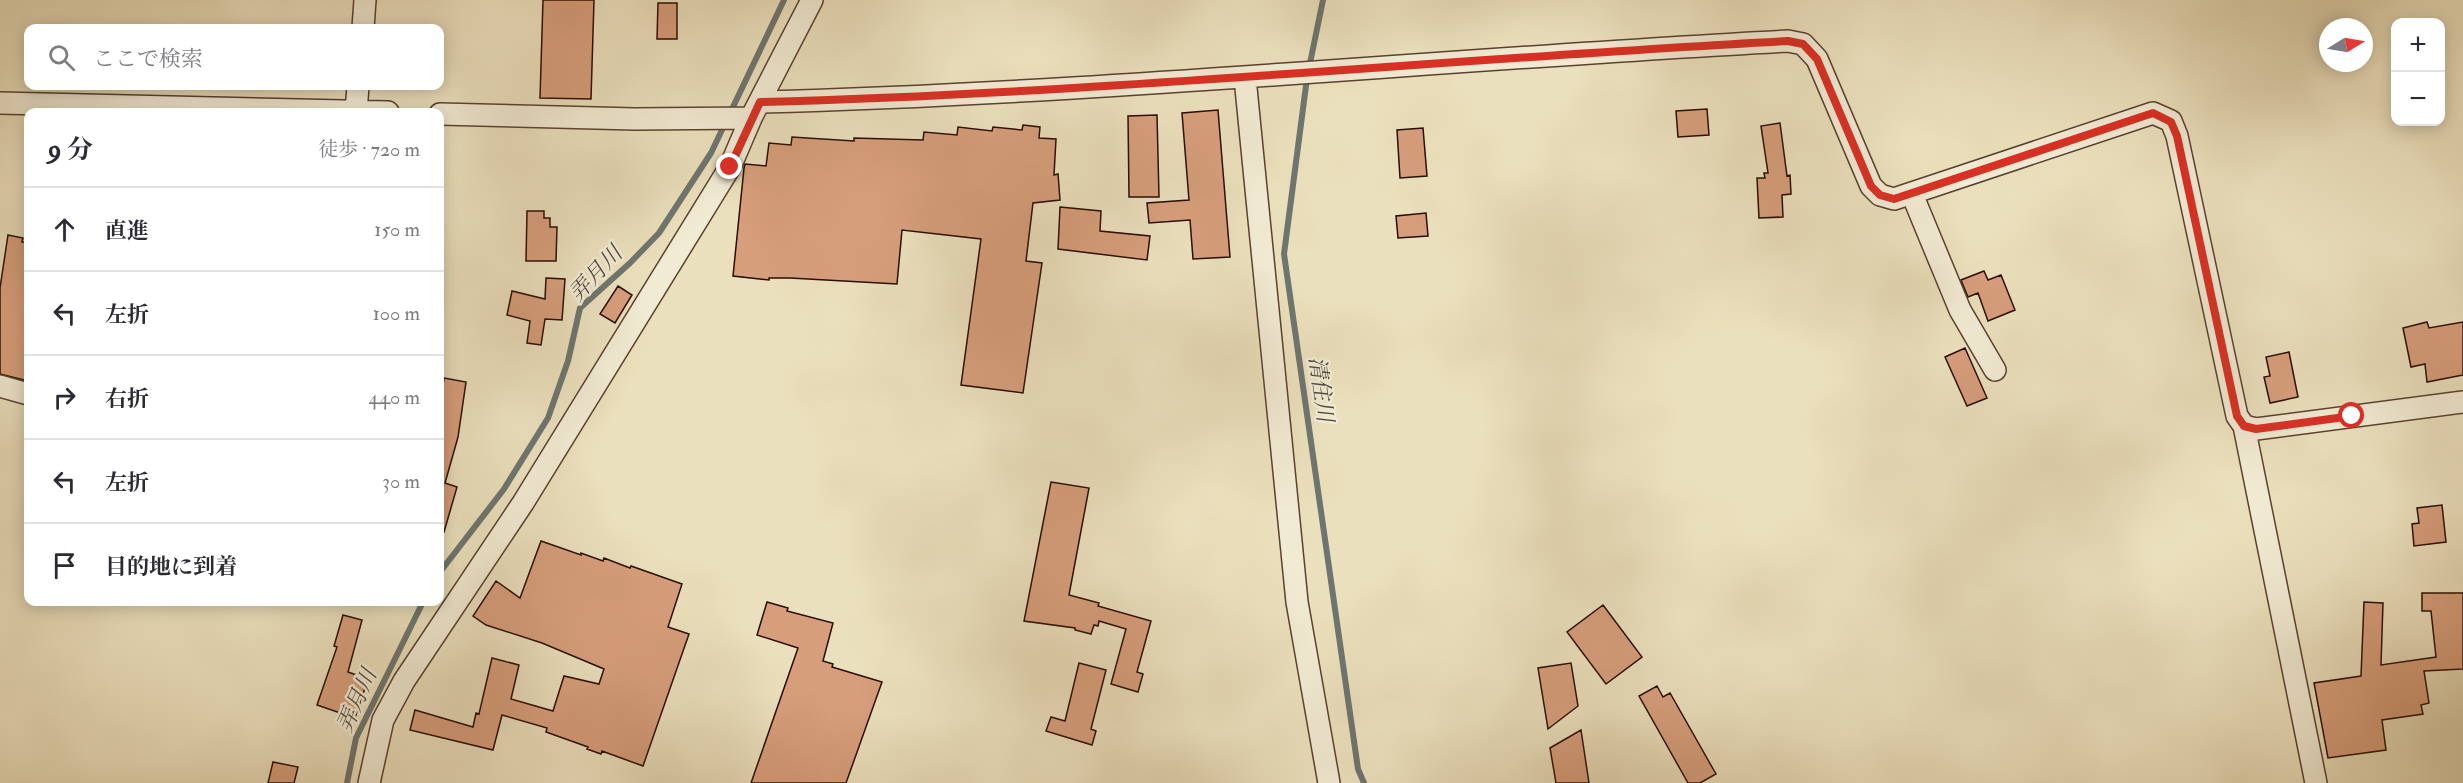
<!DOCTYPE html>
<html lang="ja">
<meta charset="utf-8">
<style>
body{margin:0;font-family:"IM FELL Double Pica","Noto Serif JP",serif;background:#f7f7f7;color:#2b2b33}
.controls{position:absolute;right:18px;top:18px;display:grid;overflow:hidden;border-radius:12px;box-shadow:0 3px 15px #0003}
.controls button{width:54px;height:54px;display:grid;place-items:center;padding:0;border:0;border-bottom:2px solid #e1e1e2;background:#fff;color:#2b2b33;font:30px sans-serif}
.compass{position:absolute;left:2319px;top:18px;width:54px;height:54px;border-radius:50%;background:#fff;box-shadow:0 3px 15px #0003;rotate:79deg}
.stop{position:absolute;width:18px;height:18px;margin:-14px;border:4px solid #d93025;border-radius:50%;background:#fff}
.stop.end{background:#d93025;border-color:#fff;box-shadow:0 2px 6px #0008}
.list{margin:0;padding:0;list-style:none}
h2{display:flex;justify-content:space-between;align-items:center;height:78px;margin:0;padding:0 24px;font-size:26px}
h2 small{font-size:20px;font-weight:400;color:#7c7c81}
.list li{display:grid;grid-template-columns:39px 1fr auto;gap:18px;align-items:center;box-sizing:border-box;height:84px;padding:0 24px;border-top:2px solid #e1e1e2}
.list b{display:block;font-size:22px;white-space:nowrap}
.list em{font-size:20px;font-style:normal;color:#7c7c81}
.icon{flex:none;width:33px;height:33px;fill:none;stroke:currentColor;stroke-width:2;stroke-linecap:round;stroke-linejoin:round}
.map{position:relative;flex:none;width:2463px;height:783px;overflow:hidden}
.search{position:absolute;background:#fff;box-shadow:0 3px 15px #0003;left:24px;top:24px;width:420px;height:66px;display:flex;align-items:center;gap:15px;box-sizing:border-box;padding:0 21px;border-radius:12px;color:#7c7c81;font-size:22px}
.panel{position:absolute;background:#fff;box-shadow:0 3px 15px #0003;left:24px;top:108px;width:420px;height:498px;border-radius:12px}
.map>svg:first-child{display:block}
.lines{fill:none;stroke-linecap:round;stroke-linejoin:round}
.stream{stroke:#6e7570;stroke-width:6}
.building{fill:#d79e7b;stroke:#290c00;stroke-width:1.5}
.minor-casing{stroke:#5a412f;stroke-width:24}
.minor{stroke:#f2ebd4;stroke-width:21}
.route{stroke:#d93025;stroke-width:8}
.labels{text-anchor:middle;stroke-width:5;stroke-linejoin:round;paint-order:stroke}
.water-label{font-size:22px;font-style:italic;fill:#514941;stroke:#f2ebd4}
</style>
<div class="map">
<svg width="2463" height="783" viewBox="0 0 2463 783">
<rect width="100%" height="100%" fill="#ebe0bd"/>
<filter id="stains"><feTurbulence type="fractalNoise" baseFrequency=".00333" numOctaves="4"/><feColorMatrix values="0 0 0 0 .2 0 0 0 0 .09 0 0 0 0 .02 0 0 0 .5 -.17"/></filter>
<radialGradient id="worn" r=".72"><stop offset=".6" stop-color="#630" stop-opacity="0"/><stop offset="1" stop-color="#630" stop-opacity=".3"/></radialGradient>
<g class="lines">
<path class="stream" d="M1309,68L1323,0
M1307,78L1284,254L1358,769L1364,783
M440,572L504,489L548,418L568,361L580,308L630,263L659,233L711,153L784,0
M347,783L356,738L423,602"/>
</g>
<path class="building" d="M543,0H594L591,99L540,98Z
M658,3H677V39H657Z
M1707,109L1709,135L1678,137L1676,111Z
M1218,110L1230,257L1193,259L1190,220L1149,223L1147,203L1189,200L1182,113Z
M1157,115L1159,197H1129L1128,116Z
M1780,123L1787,176L1790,175L1791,194L1782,195L1783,217L1759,218L1757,178H1765L1764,173H1768L1761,126Z
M1023,125L1040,127L1039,138L1056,139L1054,175L1058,174L1060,200L1033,203L1026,261L1042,263L1023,393L961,385L981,239L902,230L897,284L790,278H769V280L733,276L744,168L745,164L766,166L769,143L791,145L792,137L854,141V138L923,140L924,132L957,135L958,127L992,131L993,127L1022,130Z
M1423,128L1427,176L1400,178L1397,130Z
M1060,207L1101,211L1100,231L1150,236L1147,260L1058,249Z
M527,211H544V218H550V227H557L556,261H526Z
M1426,213L1428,236L1398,238L1396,216Z
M8,235L23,238L22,242L28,243V381L0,374V288Z
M1984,271L1988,280L2001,275L2015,310L1988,321L1978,293L1968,297L1961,280Z
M546,278L565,279L562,320L545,319L541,345L527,343L530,321L507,315L512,291L545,299Z
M618,286L632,295L615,323L600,314Z
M2427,322L2429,328L2463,322V375L2427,382L2425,364L2411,367L2403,328Z
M1965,348L1987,398L1967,406L1945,357Z
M2289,352L2298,397L2270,403L2264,377L2270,376L2266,357Z
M444,378L466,382L458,437L445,483L457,487L444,532L440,531V408Z
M1051,482L1089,488L1069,595L1099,603L1098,606L1151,621L1137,672L1143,674L1138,692L1111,684L1126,629L1099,621L1098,626L1094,625L1091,634L1075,630V628L1024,621Z
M2442,505L2446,542L2414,546L2412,524L2419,523L2417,508Z
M541,541L581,555V553L603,561L604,558L630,568L631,566L682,584L668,627L689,634L643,766L602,751L601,754L587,749L588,747L546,732L547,728L502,715L493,750L410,730L415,710L473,727L476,713L479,714L492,658L519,665L511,699L553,711L564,676L599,684L604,669L542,643L486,625L473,616L496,581L520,598Z
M2422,593H2463V669L2424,671L2429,703L2421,705L2423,714L2382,720L2386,750L2328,758L2314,683L2361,676L2364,602L2383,603L2381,665L2436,657L2431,611H2422Z
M767,602L788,608L787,611L833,623L823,661L833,664L832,667L882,682L846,783H751L798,648L757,635Z
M1603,605L1642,657L1606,684L1567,632Z
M343,615L362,620L348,672L368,679L355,718L317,705L337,647L334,646Z
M1079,663L1106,670L1091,729L1096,731L1092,745L1046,731L1051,717L1065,721Z
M1571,663L1578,706L1548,729L1538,668Z
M1657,686L1663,697L1670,693L1716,774L1700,783H1688L1639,696Z
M1581,730L1589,783H1556L1550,748Z
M273,762L298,767L294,783H268Z"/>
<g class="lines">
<g class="minor-casing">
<path id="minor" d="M363,28L365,0
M1245,78L1297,602L1329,783
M760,102C1103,93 1445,59 1788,41L1803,44L1817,59L1871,186L1880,195L1894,199L2153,113L2171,121L2177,136L2237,416L2244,426L2316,783
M0,103L388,112
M356,112L358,86
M440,114L635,119L751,118
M1912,194L1960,310L1995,370
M0,386L28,394
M2244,426L2256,429L2463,402
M369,783L383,720L404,681L523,503L730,167L751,118L812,0"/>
</g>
<use href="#minor" class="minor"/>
</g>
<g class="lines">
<path class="route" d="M730,167L760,102C1103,93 1445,59 1788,41L1803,44L1817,59L1871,186L1880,195L1894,199L2153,113L2171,122L2177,136L2237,416L2244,426L2256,429L2352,416"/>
</g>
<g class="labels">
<g class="water-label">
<text transform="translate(595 273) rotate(-47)" y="8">弄月川</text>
<text transform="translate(1322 389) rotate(82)" y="8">清住川</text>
<text transform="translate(356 700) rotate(-66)" y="8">弄月川</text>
</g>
</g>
<rect width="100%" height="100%" filter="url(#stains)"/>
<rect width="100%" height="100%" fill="url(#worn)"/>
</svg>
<div class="controls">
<button>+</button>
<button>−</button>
</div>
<svg class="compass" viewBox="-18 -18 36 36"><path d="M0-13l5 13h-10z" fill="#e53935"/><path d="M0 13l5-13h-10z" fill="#7c7c81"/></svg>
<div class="stop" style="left:2352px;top:416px"></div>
<div class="stop end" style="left:730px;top:167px"></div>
<div class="search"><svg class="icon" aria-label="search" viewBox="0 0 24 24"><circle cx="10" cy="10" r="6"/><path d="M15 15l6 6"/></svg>ここで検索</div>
<section class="panel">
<h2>9 分<small>徒歩 · 720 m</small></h2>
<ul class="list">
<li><svg class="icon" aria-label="ahead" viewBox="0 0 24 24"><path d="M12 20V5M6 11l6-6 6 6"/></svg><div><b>直進</b></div><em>150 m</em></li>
<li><svg class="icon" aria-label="left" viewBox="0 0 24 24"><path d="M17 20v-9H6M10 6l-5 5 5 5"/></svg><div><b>左折</b></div><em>100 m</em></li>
<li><svg class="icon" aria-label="right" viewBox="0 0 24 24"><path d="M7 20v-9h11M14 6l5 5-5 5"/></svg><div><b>右折</b></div><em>440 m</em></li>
<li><svg class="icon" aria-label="left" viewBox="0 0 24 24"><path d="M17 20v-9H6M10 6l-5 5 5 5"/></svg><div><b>左折</b></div><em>30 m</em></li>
<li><svg class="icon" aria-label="arrive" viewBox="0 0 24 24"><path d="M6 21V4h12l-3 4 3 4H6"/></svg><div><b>目的地に到着</b></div></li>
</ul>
</section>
</div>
